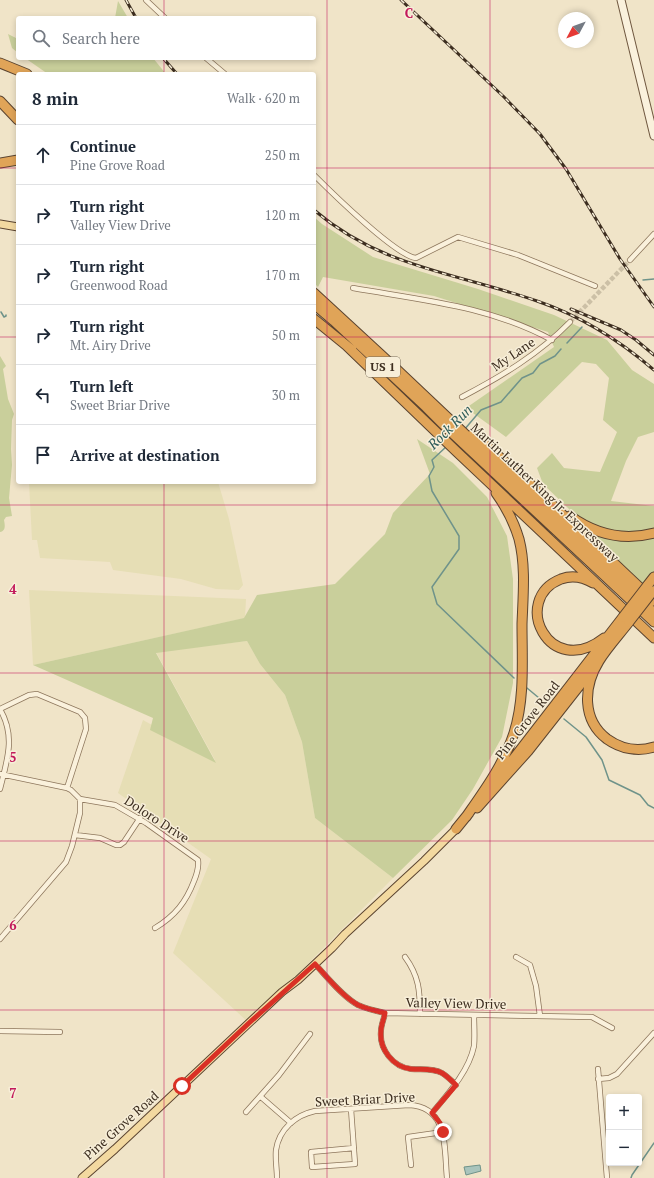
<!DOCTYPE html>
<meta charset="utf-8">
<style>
body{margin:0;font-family:"PT Serif",serif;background:#f2f2f3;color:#1f2937}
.controls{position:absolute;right:12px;bottom:12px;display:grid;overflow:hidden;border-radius:4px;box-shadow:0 2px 6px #0003}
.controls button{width:36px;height:36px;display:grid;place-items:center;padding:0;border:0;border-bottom:1px solid #e0e1e3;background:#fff;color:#1f2937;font:20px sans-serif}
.compass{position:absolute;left:558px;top:12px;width:36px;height:36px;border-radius:50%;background:#fff;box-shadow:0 2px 6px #0003;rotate:229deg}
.stop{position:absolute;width:12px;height:12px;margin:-9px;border:3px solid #d93025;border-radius:50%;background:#fff}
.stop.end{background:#d93025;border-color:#fff;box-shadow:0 1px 4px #0008}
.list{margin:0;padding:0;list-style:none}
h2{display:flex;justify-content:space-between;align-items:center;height:52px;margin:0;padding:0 16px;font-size:17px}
h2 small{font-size:13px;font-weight:400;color:#747a83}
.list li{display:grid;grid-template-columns:26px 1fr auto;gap:12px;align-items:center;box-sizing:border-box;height:60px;padding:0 16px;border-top:1px solid #e0e1e3}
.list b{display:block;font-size:15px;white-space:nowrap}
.list p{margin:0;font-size:13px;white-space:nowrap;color:#747a83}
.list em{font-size:13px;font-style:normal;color:#747a83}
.icon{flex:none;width:22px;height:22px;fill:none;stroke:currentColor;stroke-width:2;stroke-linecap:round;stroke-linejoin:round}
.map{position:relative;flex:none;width:654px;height:1178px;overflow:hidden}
.search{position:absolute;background:#fff;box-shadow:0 2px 6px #0003;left:16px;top:16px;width:300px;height:44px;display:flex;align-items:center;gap:10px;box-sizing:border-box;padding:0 14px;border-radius:4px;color:#747a83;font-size:15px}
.panel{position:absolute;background:#fff;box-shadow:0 2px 6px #0003;left:16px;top:72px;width:300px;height:412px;border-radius:4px}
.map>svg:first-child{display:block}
.farmland{fill:#e6deb5}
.green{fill:#c9cf9b}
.water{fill:#a9c4bc;stroke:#6f938a}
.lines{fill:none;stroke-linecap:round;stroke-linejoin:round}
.stream{stroke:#6f938a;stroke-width:1.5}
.minor-tunnel{stroke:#ccc0a6;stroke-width:4.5;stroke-dasharray:4.5 2;stroke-linecap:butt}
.minor-casing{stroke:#8d765c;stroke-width:6}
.secondary-casing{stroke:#6f573f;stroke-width:9}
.primary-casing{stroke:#5b4430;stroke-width:9}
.motorway-casing{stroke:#5b4430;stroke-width:11}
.minor{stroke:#faf1dc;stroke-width:4.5}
.secondary{stroke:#faf1dc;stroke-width:7}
.primary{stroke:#f3d9a0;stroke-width:7}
.motorway{stroke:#e0a458;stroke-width:9}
.rail-casing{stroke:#3d2e20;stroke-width:3}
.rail{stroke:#f7eed8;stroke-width:1.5;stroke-dasharray:4.5;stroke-linecap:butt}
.motorway-bridge-casing{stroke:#5b4430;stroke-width:11;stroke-linecap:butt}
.motorway-bridge{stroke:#e0a458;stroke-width:9}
.route{stroke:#d93025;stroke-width:5}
.grid{fill:none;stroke:#c2185b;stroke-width:1;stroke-opacity:0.55}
.labels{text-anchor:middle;stroke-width:3;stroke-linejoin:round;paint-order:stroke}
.shield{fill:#f7eed8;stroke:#756857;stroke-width:1}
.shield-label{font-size:12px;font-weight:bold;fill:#3d2e20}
.street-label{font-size:13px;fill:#3d2e20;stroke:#f7eed8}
.water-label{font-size:14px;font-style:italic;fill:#2f5d5a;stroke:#f7eed8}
.grid-label{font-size:13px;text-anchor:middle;font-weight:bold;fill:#c2185b;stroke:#f7eed8;stroke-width:3;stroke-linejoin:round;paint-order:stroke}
</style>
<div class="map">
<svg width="654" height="1178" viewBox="0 0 654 1178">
<rect width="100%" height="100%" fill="#f0e4c8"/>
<path class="farmland" d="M29,482H218L229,519L243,585L239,590L216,589L181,579L113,570L110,562L40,558L37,540H32Z
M29,590L246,599L245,618L33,665Z
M247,641L260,664L285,695L302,742L315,818L393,878L249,1023L173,953L211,859L118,793L143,720L215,760L156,652Z"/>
<path class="green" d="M118,1L128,18H115Z
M8,34L18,39V53L12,48Z
M25,58H153L166,74H48Z
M314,217L322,224L373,257L478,289L554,315L607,340L632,370L654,384V432L638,437L626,461L611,501L654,506V594L597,540L568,508L543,484L537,468L552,453L564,468L600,472L617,432L603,420L609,378L596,364L582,362L506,437L466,408L554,347L548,332L434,296L323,277L318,287L314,283Z
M0,356L6,366L3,369L8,399L14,414L12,420L11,449L12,465L9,498L12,516L6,517L4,520C5,525 6,531 0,532Z
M417,439L453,463L487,497L507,536L513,579V683L502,737L473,789L452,820L393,878L315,818L302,742L285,695L260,664L247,641L156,653L216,763L150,730L153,718L33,665L244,618L257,595L335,584L385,534L393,513L430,474Z"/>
<path class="water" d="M480,1165L481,1171L466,1175L464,1167Z"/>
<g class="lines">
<path class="stream" d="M643,280L654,279
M1,312L4,317L6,316V315
M567,343L582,327
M464,430L481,410L501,402L522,378L533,373L540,364L555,356L561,349
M447,446L432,460L434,467L429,476L432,491L459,536V549L432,587L437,604L514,678
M527,688L545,703
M564,719L586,737L602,760L609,780L640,795L648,805L654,808
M631,1178L632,1175L654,1143"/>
<path class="minor-tunnel" d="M570,322L630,260"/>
<g class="minor-casing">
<path id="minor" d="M146,0L165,18
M206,58L225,74
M314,175C330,191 396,256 416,258L458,237L518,255L595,286
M630,260L654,234
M353,288C421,300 490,306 552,340
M462,397C502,376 539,354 570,322
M0,709L29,695L37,694L80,712L85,718L86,729L67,788
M0,709C16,737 7,760 0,789
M0,774L67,788L71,790L80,799L115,805L146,823L198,860C199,868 197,874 194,881C186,902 175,916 155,928
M75,835L100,838L116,845H120L124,842L140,818
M0,939L66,862L72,846L80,813V799
M405,957C419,976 420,991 420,1014
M516,957L530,965L536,986L540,1016
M315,964C327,977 343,997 358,1005C367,1009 376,1011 385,1013L592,1017L612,1028
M385,1013C384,1019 381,1025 381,1031C379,1049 393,1067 411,1069C421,1070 433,1068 442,1073C447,1076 452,1081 456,1085
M0,1031L60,1032
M598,1069L607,1178
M598,1079L609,1078L617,1074L654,1033
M261,1097L291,1123
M351,1109L355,1164L312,1167L311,1152L354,1148
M246,1112L279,1075L310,1034
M432,1113C448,1094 469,1071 474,1046C475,1036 474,1025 474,1015
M411,1165L408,1137L443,1132
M277,1178C277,1169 275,1159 276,1150C279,1129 296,1115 315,1111L409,1105C449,1107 444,1148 447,1178"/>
</g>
<g class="secondary-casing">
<path id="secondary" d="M621,0L654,136"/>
</g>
<g class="primary-casing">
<path id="primary" d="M0,224L18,227
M82,1178L115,1149L282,992L298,980L332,948L345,934L424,861L456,829"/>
</g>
<g class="motorway-casing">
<path id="motorway" d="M0,63L27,74
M0,101L18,120
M0,163L18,160
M314,293L391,364L654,613
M314,304L334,321L426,407L450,431L654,622
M314,319L352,350
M347,346L456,451L654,638
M473,434L528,482L654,601
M570,516C595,534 624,541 654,533
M593,583C583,577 572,575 561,579C510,599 549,681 604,638
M647,586L654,577
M629,622C619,635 607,648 599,661C583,687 582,720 607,739C621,749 638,752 654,747
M497,780L623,617
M477,808L528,751L598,662
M466,817C484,791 504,764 514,733C525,698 522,660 522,624C523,596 526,566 519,539C514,522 506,507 496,493
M456,829L469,813"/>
</g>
<use href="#minor" class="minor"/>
<use href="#secondary" class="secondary"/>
<use href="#primary" class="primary"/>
<use href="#motorway" class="motorway"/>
<g class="rail-casing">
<path id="rail" d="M126,0L136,18
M401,0L503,96L540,134L566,169L620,259L654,307
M163,58L177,74
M314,210C382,268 457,273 537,301C581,316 619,340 654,370
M571,309L621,330L636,340L654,355"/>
</g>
<use href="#rail" class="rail"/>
<g class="motorway-bridge-casing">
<path id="motorway-bridge" d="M623,617L647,586
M629,622L653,591"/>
</g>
<use href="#motorway-bridge" class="motorway-bridge"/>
</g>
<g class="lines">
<path class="route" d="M182,1086L249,1023L315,964C327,977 343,997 358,1005C367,1009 376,1011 385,1013C384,1019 381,1025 381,1031C379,1049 393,1067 411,1069C421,1070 433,1068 442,1073C447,1076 452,1081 456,1085L432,1113L440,1123L443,1132"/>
</g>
<path class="grid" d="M164,0V18M327,0V1178M490,0V1178M164,58V74M0,168H18M314,168H654M0,337H18M314,337H654M164,482V1178M0,505H654M0,673H654M0,841H654M0,1010H654"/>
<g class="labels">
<rect class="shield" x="366" y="357" width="34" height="20" rx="3"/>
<g class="shield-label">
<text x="383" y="371">US 1</text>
</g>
<g class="street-label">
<text transform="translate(513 354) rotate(-34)" y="5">My Lane</text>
<text transform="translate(545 492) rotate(43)" y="5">Martin Luther King Jr. Expressway</text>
<text transform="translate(527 720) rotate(-52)" y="5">Pine Grove Road</text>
<text transform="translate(157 819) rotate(33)" y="5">Doloro Drive</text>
<text transform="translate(456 1003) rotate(1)" y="5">Valley View Drive</text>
<text transform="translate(365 1099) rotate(-3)" y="5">Sweet Briar Drive</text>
<text transform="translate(121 1125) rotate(-42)" y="5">Pine Grove Road</text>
</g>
<g class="water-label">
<text transform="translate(450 427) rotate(-45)" y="5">Rock Run</text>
</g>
</g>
<g class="grid-label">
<text x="409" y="18">C</text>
<text x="13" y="594">4</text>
<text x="13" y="762">5</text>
<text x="13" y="930">6</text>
<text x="13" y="1098">7</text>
</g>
</svg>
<div class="controls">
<button>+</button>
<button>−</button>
</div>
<svg class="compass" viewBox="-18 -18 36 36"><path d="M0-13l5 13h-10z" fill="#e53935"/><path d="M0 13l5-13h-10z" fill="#747a83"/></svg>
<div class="stop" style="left:182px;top:1086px"></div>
<div class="stop end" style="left:443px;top:1132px"></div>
<div class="search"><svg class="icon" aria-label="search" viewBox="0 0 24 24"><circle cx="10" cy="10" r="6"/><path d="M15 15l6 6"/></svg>Search here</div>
<section class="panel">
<h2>8 min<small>Walk · 620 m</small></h2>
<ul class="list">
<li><svg class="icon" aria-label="ahead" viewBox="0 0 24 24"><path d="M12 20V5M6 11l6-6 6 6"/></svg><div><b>Continue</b><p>Pine Grove Road</p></div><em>250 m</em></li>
<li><svg class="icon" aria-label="right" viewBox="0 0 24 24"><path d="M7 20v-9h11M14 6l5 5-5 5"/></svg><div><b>Turn right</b><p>Valley View Drive</p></div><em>120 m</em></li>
<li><svg class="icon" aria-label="right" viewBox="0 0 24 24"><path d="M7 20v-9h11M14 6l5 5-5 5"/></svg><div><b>Turn right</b><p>Greenwood Road</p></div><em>170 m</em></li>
<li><svg class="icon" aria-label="right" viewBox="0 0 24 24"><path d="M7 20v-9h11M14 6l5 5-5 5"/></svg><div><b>Turn right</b><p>Mt. Airy Drive</p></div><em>50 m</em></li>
<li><svg class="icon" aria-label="left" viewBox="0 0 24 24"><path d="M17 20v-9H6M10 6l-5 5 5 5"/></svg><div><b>Turn left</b><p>Sweet Briar Drive</p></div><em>30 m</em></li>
<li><svg class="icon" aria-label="arrive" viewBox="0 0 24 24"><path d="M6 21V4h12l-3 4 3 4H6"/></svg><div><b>Arrive at destination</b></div></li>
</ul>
</section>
</div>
